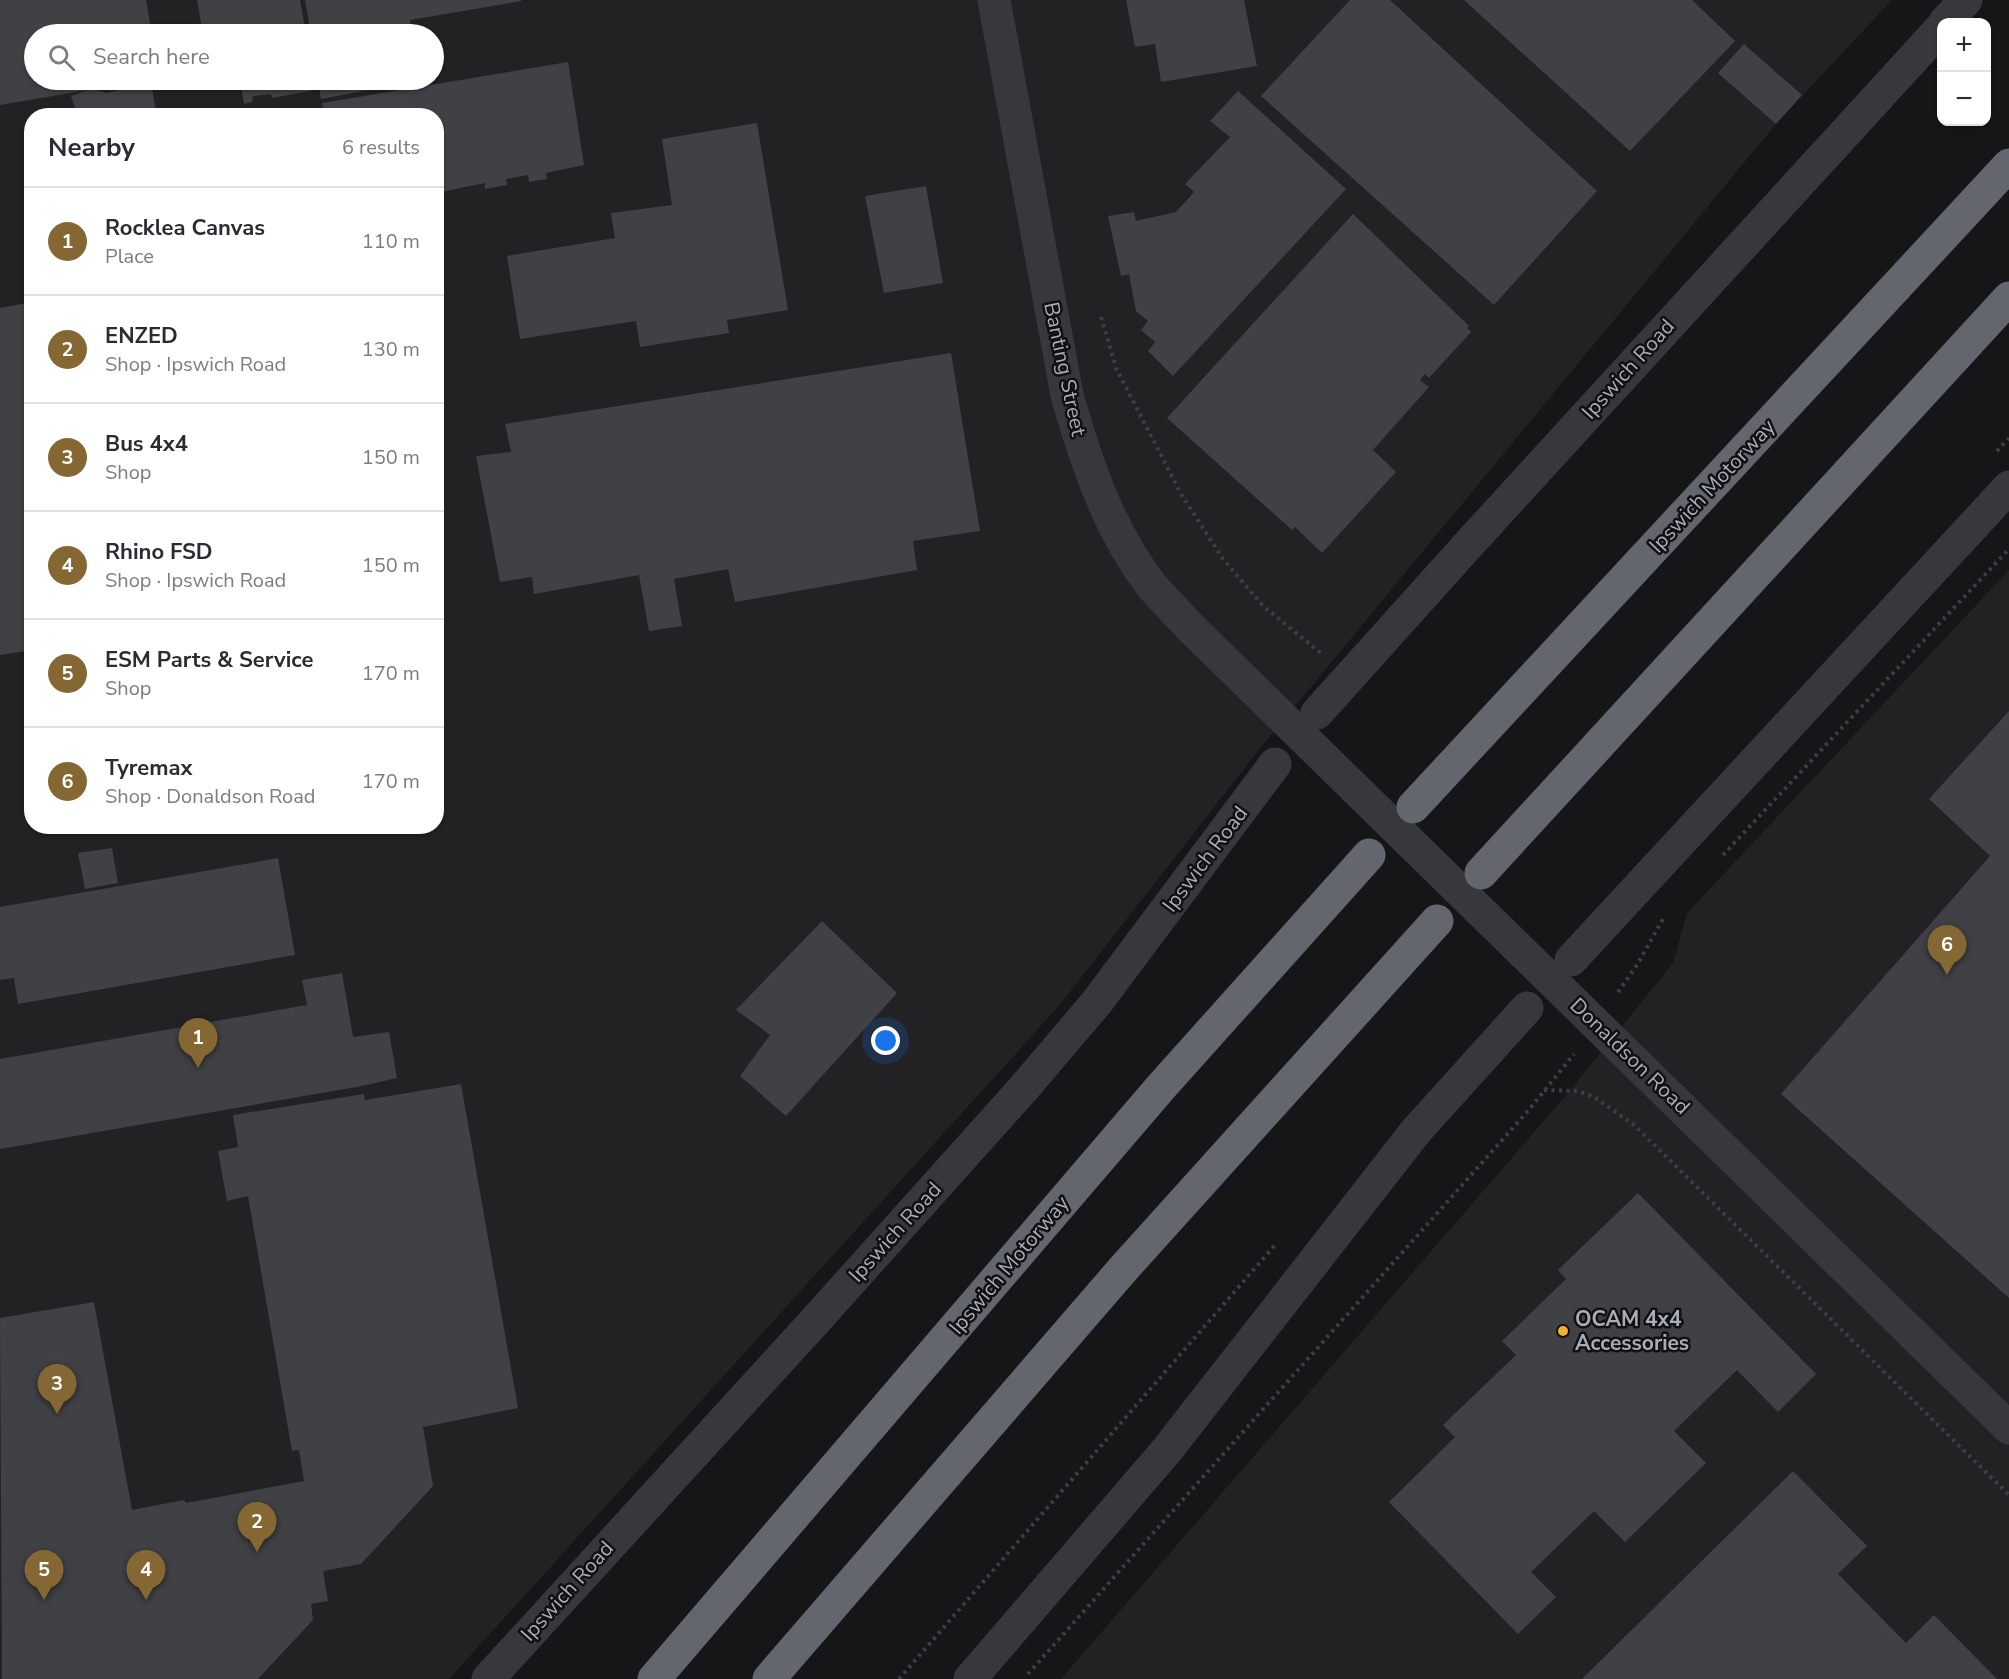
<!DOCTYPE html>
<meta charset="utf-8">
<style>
body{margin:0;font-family:"Nunito Sans",sans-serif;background:#f7f7f7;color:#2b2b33}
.controls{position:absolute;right:18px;top:18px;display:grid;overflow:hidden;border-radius:12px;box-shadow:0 2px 4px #0004}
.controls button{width:54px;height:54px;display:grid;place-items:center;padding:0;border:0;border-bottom:2px solid #e1e1e2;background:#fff;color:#2b2b33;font:30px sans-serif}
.you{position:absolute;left:886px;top:1041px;width:21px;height:21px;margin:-15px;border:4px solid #fff;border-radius:50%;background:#1a73e8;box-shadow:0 0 0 9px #1a73e833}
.badge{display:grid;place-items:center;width:39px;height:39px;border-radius:50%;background:#856733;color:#fff;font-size:20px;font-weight:700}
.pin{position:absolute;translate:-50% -50px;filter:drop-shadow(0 2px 3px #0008)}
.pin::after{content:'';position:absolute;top:32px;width:21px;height:18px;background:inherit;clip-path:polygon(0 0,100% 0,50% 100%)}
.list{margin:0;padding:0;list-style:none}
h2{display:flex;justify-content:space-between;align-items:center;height:78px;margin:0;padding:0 24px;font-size:26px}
h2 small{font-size:20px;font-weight:400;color:#7c7c81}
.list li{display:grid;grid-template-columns:39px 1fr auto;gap:18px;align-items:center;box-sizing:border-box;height:108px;padding:0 24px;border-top:2px solid #e1e1e2}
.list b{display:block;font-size:22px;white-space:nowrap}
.list p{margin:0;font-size:20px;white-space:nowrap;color:#7c7c81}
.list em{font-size:20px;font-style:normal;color:#7c7c81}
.icon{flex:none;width:33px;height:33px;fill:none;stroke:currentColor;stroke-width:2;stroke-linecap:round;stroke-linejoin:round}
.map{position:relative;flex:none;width:2009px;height:1679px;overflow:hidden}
.search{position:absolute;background:#fff;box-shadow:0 2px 4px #0004;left:24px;top:24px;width:420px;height:66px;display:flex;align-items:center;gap:15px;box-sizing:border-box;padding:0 21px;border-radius:33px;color:#7c7c81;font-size:22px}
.panel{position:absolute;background:#fff;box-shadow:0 2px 4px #0004;left:24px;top:108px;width:420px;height:726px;border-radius:24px}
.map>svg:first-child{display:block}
.built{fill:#222225;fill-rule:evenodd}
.building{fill:#404145}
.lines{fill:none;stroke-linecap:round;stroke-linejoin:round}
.path{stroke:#3d3f44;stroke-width:4;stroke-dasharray:3 4.5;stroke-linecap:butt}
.minor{stroke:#37383d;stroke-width:33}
.highway{stroke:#63666e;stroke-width:33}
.poi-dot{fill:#f2b134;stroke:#111113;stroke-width:2}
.labels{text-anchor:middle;stroke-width:5;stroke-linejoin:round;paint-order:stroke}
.street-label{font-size:21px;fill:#a8adb8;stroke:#111113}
.poi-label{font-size:21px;font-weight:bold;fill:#a8adb8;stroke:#111113;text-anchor:start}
</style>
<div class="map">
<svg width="2009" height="1679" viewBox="0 0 2009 1679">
<rect width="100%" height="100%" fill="#161618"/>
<path class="built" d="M0,0H1892L1776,124L1258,751L1058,1007L449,1679H0ZM34,34H434V80H34ZM32,116H436V826H32Z
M2009,570V1679H1061L1568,1093L1673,963L1687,913Z"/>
<path class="building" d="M0,0H146L152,34H34V80L140,81L0,105Z
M197,0H300L306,34H203Z
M305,0H521V1L410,20L412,34H311Z
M1126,0H1244L1257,66L1161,82L1155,44L1135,47Z
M1350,0H1390L1597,191L1494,305L1261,96Z
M1464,0H1692L1735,41L1630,151Z
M1744,44L1802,95L1776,124L1718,73Z
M568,62L584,165L546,173L547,179L529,182L528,175L506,179L507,185L485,189V183L436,193V116H324L322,103Z
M157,80L152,89L157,116H78L71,96L91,89L107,93Z
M240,80H314L316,90L272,98L271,94L253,96L252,102L244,104Z
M318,80H416V81L321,99Z
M1238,91L1346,189L1173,376L1148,351L1155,342L1141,330L1148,321L1136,311L1129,274L1121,276L1108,216L1134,212L1136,221L1176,212L1194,192L1185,184L1230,137L1210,121Z
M757,123L788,310L727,320L729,333L640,347L636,321L520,339L507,256L615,238L611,213L672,205L662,139Z
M926,186L943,283L884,293L865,196Z
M1353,214L1469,326L1467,328L1471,332L1429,378L1425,374L1420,380L1429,387L1373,450L1396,472L1322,553L1295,527L1292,530L1167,418Z
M32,302V650L0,655V308Z
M951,353L980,531L913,541L917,570L735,602L728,569L674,579L682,626L649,631L639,575L534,594L532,577L500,582L476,456L511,452L505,424Z
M2009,711V1298L1781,1094L1990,856L1929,799Z
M112,848L118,883L85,889L78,853Z
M278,858L295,955L18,1004L14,978L0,980V907Z
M822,921L897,993L786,1116L740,1076L770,1035L736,1010Z
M342,973L353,1037L389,1032L397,1078L362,1086L0,1149V1059L307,1005L302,980Z
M461,1084L518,1408L423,1427L433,1486L361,1564L323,1571L328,1601L311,1604L313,1620L258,1679H2L0,1318L94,1302L132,1510L184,1500L186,1503L304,1481L299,1450L292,1451L248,1196L227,1201L218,1151L238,1147L233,1115L364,1094L365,1100Z
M1638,1193L1816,1374L1778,1412L1737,1370L1674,1431L1706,1463L1625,1542L1594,1511L1531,1572L1556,1597L1518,1634L1389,1502L1455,1437L1443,1425L1516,1355L1502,1341L1566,1279L1558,1270Z
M1793,1471L1867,1546L1838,1574L1906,1643L1934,1615L1997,1679H1582Z"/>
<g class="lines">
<path class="path" d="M1101,317L1116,368L1181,494L1223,559L1263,606L1322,654
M1997,451L2009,438
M1723,855L2009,549
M1618,992L1637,965L1663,919
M1544,1090L1578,1091L1594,1097L1633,1124L2009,1495
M1028,1674L1527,1112L1574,1054
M899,1679L1275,1245"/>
<path class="minor" d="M994,0L1067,395C1086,462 1109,531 1152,586C1164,600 1177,613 1190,627L2009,1428
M1945,22L1966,0
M1317,713L1468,545L1942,27
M1571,960L2009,487
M488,1679L815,1321L1023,1089L1097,1002L1275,764
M970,1679L1167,1450L1416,1131L1527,1008"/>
<path class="highway" d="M1413,807L2009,165
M1481,873L2009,298
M654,1679L1161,1087L1369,855
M769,1679L1124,1268L1437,921"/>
</g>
<circle class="poi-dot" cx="1563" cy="1331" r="6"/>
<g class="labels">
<g class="street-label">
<text transform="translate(1065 369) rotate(78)" y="7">Banting Street</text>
<text transform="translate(1628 369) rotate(-48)" y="7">Ipswich Road</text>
<text transform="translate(1712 486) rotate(-47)" y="7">Ipswich Motorway</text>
<text transform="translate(1205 859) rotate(-53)" y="7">Ipswich Road</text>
<text transform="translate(1630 1056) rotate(44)" y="7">Donaldson Road</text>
<text transform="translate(895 1232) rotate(-48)" y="7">Ipswich Road</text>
<text transform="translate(1009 1265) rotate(-50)" y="7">Ipswich Motorway</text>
<text transform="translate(567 1591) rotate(-48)" y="7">Ipswich Road</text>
</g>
<g class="poi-label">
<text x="1575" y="1326">OCAM 4x4<tspan x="1575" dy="24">Accessories</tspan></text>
</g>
</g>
</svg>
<div class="controls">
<button>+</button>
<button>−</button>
</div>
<div class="you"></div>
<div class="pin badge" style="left:198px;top:1068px">1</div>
<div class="pin badge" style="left:257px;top:1552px">2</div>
<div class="pin badge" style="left:57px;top:1414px">3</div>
<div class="pin badge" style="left:146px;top:1600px">4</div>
<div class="pin badge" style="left:44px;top:1600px">5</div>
<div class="pin badge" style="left:1947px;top:975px">6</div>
<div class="search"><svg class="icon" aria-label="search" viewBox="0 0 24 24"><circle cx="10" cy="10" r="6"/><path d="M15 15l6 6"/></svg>Search here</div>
<section class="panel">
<h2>Nearby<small>6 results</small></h2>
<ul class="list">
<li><span class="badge">1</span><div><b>Rocklea Canvas</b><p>Place</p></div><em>110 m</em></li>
<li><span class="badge">2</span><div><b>ENZED</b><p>Shop · Ipswich Road</p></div><em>130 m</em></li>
<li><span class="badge">3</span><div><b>Bus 4x4</b><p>Shop</p></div><em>150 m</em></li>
<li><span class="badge">4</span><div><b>Rhino FSD</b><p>Shop · Ipswich Road</p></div><em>150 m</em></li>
<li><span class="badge">5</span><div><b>ESM Parts &amp; Service</b><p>Shop</p></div><em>170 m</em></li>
<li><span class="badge">6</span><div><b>Tyremax</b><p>Shop · Donaldson Road</p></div><em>170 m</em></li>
</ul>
</section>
</div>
